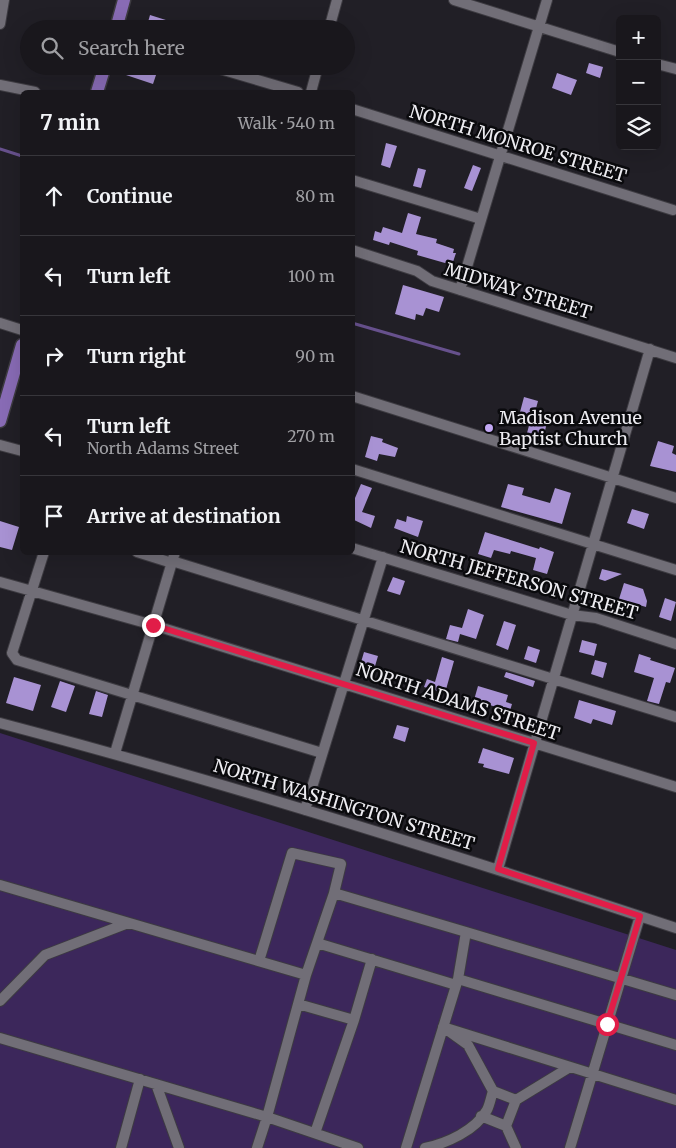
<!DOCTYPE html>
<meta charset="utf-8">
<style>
body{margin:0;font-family:Merriweather,serif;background:#262429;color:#f1f3f6}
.controls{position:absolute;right:15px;top:15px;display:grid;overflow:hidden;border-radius:8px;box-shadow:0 5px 20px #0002}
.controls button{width:45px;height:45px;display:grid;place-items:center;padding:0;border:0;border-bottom:1px solid #37363b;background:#19171c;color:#f1f3f6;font:25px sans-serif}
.stop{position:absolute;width:15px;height:15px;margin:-11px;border:4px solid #e11d48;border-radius:50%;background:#fff}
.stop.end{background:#e11d48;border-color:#fff;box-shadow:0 1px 5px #0008}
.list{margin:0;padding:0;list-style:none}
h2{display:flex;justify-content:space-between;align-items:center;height:65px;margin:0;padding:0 20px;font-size:21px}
h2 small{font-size:16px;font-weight:400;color:#9f9fa3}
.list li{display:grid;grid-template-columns:32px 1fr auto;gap:15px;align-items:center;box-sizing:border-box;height:80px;padding:0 20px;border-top:1px solid #37363b}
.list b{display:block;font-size:19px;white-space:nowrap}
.list p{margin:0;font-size:16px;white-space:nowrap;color:#9f9fa3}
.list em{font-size:16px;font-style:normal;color:#9f9fa3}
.icon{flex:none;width:28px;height:28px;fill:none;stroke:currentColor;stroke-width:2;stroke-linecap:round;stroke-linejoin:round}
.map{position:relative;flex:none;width:676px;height:1148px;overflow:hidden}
.search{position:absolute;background:#19171c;box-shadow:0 5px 20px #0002;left:20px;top:20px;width:335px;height:55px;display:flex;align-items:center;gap:12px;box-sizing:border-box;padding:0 18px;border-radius:28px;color:#9f9fa3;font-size:19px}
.panel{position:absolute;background:#19171c;box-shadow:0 5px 20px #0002;left:20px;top:90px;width:335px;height:465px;border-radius:8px}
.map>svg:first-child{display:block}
.green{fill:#3c275b}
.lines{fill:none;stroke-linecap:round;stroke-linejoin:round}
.stream{stroke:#67518d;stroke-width:3}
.building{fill:#a892d3}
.minor-casing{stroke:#3d3b41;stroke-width:12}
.major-casing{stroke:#3d3b41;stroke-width:15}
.minor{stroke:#716e77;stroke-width:10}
.major{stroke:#886bb5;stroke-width:12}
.route{stroke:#e11d48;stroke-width:6}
.poi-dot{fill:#c2a8f3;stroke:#0a0a0d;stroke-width:2}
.labels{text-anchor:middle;stroke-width:5;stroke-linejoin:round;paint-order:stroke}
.street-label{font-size:18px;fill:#edecf1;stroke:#0a0a0d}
.poi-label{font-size:18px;fill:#edecf1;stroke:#0a0a0d;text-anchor:start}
</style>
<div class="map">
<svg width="676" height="1148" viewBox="0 0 676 1148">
<rect width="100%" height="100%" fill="#211f26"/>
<path class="green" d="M0,733L676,950V1148H0Z"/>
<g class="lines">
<path class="stream" d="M0,149L22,156
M352,323L459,354"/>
</g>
<path class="building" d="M150,15L169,21L166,29H146Z
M589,63L603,67L600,78L586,73Z
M129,66H141L157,72L153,84L126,75Z
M557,73L577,80L571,95L552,88Z
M386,143L397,146L390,168L381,165Z
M473,165L481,168L472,191L464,188Z
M418,168L426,170L421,188L413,186Z
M408,213L421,217L416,234L437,239L436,243L454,249L453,253H456L452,265L417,255L418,251L390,242L389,245L373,240L375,231L381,233L383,227L402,233Z
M403,285L444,297L439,312L426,308L423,316L416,314L415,320L395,314Z
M524,397L538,401L534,416L520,412Z
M531,418L547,423L543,438L527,433Z
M371,436L383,439L382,442L398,448L395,457L379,454L377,461L365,457Z
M658,441L674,446L672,453L676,455V472L650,466Z
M361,484L372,488L362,512L375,516L371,528L352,519V505Z
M508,484L524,488L522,495L550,503L555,488L571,493L562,524L501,507Z
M632,509L649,514L644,529L627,523Z
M407,516L423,521L418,537L394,528L397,519L406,522Z
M0,521L19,527L12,550L0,547Z
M485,532L539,549L540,547L554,552L547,574L533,570L536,558L511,551L510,554L494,550L491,558L478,554Z
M602,569L622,574L605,581L599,579Z
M393,577L405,581L400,595L387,591Z
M624,583L643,589L647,601L646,607L619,599Z
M665,598L676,602L671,621L659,617Z
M468,609L484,615L476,639L460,634L458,642L446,639L450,625L462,628Z
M504,621L516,625L508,650L496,645Z
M582,640L597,644L594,656L579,652Z
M528,646L540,650L536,663L524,659Z
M364,652L378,656L373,673L359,669Z
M639,654L651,658L650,660L675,668L670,683L666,682L659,704L647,701L654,678L634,672Z
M442,657L454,661L445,693L424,687L427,679L435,682Z
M595,660L607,663L603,678L591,674Z
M506,672L535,681L533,687L504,677Z
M14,677L41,685L33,711L6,703Z
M60,681L75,686L66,712L51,707Z
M478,686L508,695L506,702L512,704L509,714L503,712L502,717L493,715L496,707L474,700Z
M96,691L108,695L102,717L89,714Z
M579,700L616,711L612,725L593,719L591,724L574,718Z
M397,725L409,728L405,742L393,738Z
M483,748L514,758L509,774L483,767L484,764L478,763Z"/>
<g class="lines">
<g class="minor-casing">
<path id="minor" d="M454,0L620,52
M0,24L4,0
M329,29L337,0
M657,64L676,69
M210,66L298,92
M0,85L35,92
M311,92L318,66
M352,109L673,210
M352,180L481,219
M352,250L417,271L432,281L676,358
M460,290L547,0
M0,323L22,330
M352,396L676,498
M0,445L22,451
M352,469L676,570
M352,548L572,615L596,618L676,644
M44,552L12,653L17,660L322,753
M137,552L172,563
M172,561L676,717
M0,582L153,625L676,787
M0,723C228,783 453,854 676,928
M115,753L175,552
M305,810L383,557
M498,869L650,349
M0,885L306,975L267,1117L0,1038
M317,943L456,985
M259,961L292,853L341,864L334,893L466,932
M306,975L334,893
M676,995L466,932L458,979L676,1045
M0,1001L45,955L128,923
M298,1004L354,1020L372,959
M156,1084L179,1148
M493,1091L516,1100
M481,1116L506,1126
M315,1133L354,1020
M121,1148L140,1079
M257,1148L267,1117L358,1148
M406,1148L458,979
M425,1148C447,1143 475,1131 487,1110C490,1104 491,1097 493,1091L468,1045L443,1027L676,1100
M516,1148L506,1126L516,1100L570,1067
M570,1148L640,916"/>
</g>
<g class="major-casing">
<path id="major" d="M116,29L124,0
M97,92L105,66
M0,421L22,345"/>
</g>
<use href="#minor" class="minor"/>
<use href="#major" class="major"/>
</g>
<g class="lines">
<path class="route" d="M153,625L534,743L498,869L640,916L607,1024"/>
</g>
<circle class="poi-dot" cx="489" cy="428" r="5"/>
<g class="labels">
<g class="street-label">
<text transform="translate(518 144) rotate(17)" y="6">NORTH MONROE STREET</text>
<text transform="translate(518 291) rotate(17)" y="6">MIDWAY STREET</text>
<text transform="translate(519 580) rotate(16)" y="6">NORTH JEFFERSON STREET</text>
<text transform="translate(458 702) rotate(18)" y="6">NORTH ADAMS STREET</text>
<text transform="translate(344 805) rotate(17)" y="6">NORTH WASHINGTON STREET</text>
</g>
<g class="poi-label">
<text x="499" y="424">Madison Avenue<tspan x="499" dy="21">Baptist Church</tspan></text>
</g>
</g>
</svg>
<div class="controls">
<button>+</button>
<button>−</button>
<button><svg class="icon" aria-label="layers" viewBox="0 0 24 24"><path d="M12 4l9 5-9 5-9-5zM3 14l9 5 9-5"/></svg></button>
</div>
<div class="stop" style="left:607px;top:1024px"></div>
<div class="stop end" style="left:153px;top:625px"></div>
<div class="search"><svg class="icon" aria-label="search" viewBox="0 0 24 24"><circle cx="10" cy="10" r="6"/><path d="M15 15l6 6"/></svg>Search here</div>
<section class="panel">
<h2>7 min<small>Walk · 540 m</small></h2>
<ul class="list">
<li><svg class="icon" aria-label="ahead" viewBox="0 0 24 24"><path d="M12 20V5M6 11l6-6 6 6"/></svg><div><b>Continue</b></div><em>80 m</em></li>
<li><svg class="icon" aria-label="left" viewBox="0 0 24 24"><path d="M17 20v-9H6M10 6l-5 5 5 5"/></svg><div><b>Turn left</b></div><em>100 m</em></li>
<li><svg class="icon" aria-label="right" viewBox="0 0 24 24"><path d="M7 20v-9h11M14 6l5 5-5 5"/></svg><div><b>Turn right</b></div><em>90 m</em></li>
<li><svg class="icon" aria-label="left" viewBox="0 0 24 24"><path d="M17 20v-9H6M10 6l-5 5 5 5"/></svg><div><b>Turn left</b><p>North Adams Street</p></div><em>270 m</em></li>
<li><svg class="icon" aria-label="arrive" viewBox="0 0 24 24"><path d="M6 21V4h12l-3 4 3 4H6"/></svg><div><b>Arrive at destination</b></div></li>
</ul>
</section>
</div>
